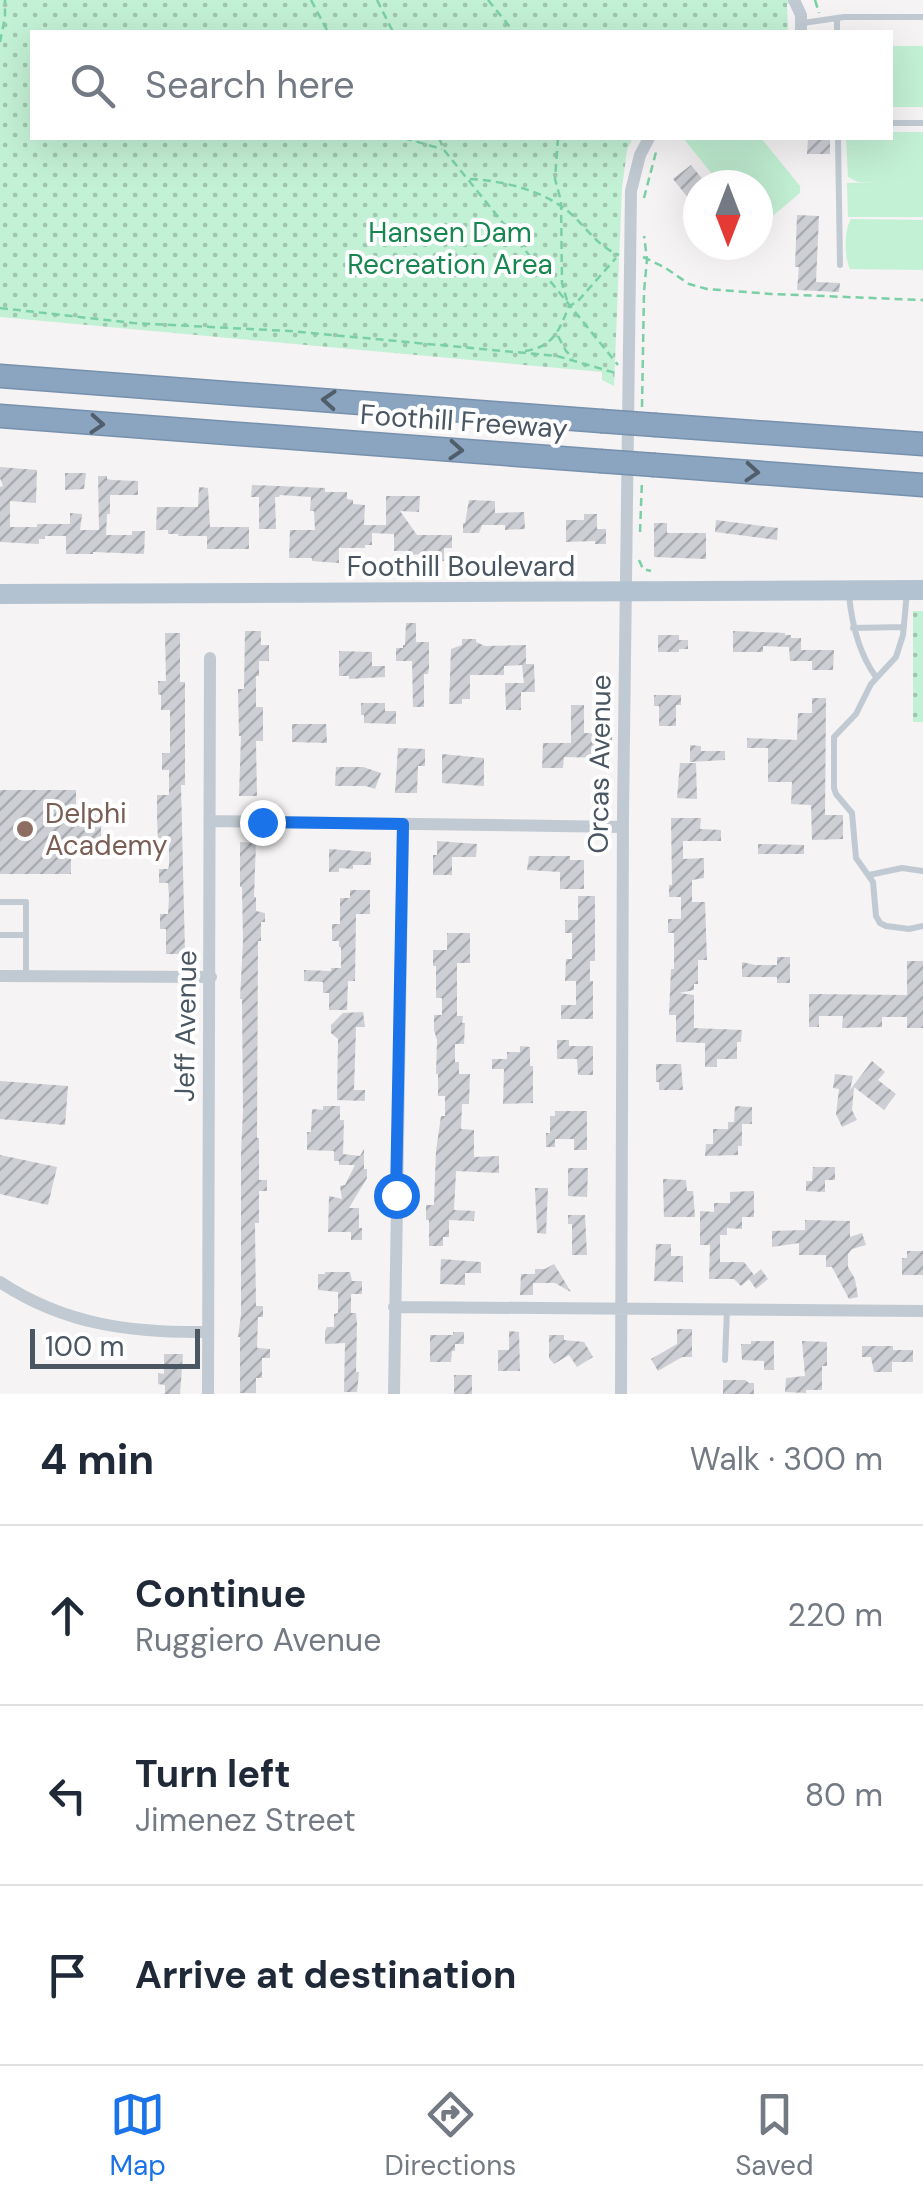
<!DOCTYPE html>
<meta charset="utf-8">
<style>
body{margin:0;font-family:"DM Sans",sans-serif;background:#f6f6f7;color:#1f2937}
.compass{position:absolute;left:683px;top:170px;width:90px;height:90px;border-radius:50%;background:#fff;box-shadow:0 10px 40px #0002;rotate:180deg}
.scale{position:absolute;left:30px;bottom:25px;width:170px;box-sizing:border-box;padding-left:10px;border:5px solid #4a5661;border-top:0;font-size:28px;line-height:35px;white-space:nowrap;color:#4a5661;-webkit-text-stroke:8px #fff;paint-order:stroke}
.stop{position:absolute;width:30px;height:30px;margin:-22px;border:8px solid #1a73e8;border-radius:50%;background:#fff}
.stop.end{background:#1a73e8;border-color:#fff;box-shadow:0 2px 10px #0008}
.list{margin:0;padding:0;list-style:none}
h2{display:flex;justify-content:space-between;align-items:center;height:130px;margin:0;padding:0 40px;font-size:42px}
h2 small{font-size:32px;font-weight:400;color:#747a83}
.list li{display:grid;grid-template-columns:65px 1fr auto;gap:30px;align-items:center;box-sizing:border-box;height:180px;padding:0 40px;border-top:2px solid #e0e1e3}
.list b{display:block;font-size:38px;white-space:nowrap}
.list p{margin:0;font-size:32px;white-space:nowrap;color:#747a83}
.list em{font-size:32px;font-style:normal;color:#747a83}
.icon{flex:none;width:55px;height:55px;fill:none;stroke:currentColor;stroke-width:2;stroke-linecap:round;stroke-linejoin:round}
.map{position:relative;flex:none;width:923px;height:1394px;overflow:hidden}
.search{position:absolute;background:#fff;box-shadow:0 10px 40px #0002;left:30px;right:30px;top:30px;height:110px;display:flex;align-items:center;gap:25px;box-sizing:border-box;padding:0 35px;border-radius:0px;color:#747a83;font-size:38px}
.sheet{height:670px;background:#fff}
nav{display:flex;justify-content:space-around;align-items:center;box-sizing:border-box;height:140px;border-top:2px solid #e0e1e3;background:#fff;font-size:28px;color:#747a83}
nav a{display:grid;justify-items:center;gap:5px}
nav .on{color:#1a73e8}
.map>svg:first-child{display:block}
.green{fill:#c3f1d5}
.park{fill:url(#park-dots)}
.building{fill:url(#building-hatch)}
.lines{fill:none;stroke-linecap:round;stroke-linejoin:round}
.highway-casing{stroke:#7690ad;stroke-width:25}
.path{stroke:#7ad0a6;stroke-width:2.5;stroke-dasharray:8 5;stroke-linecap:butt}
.lane{stroke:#c1cad2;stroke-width:6}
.street{stroke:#c1cad2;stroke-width:12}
.primary{stroke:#b3c2d1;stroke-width:20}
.highway{stroke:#8ba5c1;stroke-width:22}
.highway-bridge-casing{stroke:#7690ad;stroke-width:25;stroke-linecap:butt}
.highway-bridge{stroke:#8ba5c1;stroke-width:22}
.oneway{stroke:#505e6b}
.route{stroke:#1a73e8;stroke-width:12}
.education-dot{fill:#8d6e63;stroke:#fff;stroke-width:4}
.labels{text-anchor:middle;stroke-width:8;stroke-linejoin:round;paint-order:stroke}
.park-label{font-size:28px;fill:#17864f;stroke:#fff}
.street-label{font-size:28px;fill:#4a5661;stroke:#fff}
.education-label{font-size:28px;fill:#785e54;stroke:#fff;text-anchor:start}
</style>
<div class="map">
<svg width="923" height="1394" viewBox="0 0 923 1394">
<defs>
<pattern id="park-dots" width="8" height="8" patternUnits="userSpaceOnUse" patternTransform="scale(2.5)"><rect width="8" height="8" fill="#c3f1d5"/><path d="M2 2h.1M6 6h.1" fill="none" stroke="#a0c6b0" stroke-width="1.8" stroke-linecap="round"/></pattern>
<pattern id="building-hatch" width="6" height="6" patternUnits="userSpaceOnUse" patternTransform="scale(2.5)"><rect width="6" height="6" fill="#cdcfd5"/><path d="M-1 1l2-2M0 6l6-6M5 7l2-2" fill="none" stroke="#a8abb0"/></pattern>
</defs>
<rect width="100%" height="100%" fill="#f5f3f3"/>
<path class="green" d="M890,46H923V107H891Z
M891,132H923V217H848L847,183L880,182H858L848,177L846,138H890Z
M683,138H761L800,186V193L763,224L758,226V185H721Z
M851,219L923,220V270L850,269C844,257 844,230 851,219Z"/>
<path class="park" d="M0,0H793L787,4L788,32H32V138H633L627,150L622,188L614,386L602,380V372L0,317Z
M913,611H923V722H913Z"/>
<path class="building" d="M808,138H830V154H807Z
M691,165L707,185H698V200L693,204L673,179Z
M797,215L819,216L816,282L840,283L839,292L797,290L799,267H795Z
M0,467L37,470L36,503L10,501V527H37V524H70V513L82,514L80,530H99L98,476H107V479L112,480L138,481V495H110V514H107L106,535H132V531H145L144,554L93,552V554H66V536H45V539H39V544L0,542V487L3,486L0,478Z
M65,473H86L84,489L65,490Z
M252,485L325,488V492H347V499L353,500V504L365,505L364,525H386V496H420L419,512L400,511L417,535H452V548H444V561H428V554L404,555V551H394V534L372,533V545H365V548H339V563L312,561V558H289L290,530H315L314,511H310L311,497L280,495L279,497H275L276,529H259V497H251Z
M199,487L208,488L210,527H249V549H207V536H178L179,534H168V530H156L157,507H198Z
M469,500L495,501V513L524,512L525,529L505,530V525H482L479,533H463V523H465Z
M584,514H597V529H606V544H595V541L566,542V520H584Z
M716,520L778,528L777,540L715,532Z
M654,523H667V533H706V559L654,557Z
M406,623H416V642H429V668L428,674H424V707H413L412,661H396V648H403V645H405Z
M245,631H261V645H269V661H259V676H256V707H263V741H256L257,796H239L241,736H239L238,689H244Z
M733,631L785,633V635H791V638H801V650H834L833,670H812V661H790L789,647L763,646V652H733Z
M165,633H180V682H185V785H181L185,954H166V929H160V914H168L169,896L168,883H159V869H168L169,866V840L158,838L157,820V795H169V770H162V753H170V710H161V695L158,694V681H166Z
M658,635H679V640H688V649H679V652H658Z
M462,639H476V642L485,646L526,645V664H534L535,692H521V710H506L505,683H524L522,665L504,666V675H470V699H462V704H449L451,649L462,645Z
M339,651L372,652V666H385V677L349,679V676H339Z
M654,695H681V705H676V726H659V706H654Z
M812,698H826L825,815H843V839L812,840L811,805L791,804L792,782H768V748H747V738L797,740L798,713H812Z
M361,703H385V711H396V724L364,723V715H361Z
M571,705H584V733L612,734V758L564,757L563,768H542L543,743H571Z
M292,724H326L327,743L292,742Z
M690,745L701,746V751H725V760L690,762Z
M398,748L425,749V766H418L417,793H395Z
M442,754L484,758V786L442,783Z
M680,763H696L697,799L677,798Z
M336,767H363L381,773L375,789L366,786H335Z
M0,790H76V813H101V853H71V874H0Z
M671,818H701L700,829L721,830V841H683V859L704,858V878L692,880V902H705L707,960H698V984H694V990L679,993L694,995V1028L742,1030L741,1042H737V1059H717V1067H705V1043L676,1042V1015H669L671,969H674V933H668V919H681V897H669V885H672Z
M437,841L477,844L476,857H452V875H433V855H437Z
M240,842L256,843L254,897H256V911L265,913V922H261V941H258L257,1138H259V1180H267V1191H259V1223H255L256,1306H263V1317H258L257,1348L270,1349V1358H262V1378H256V1393H240V1337H238L241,1315V1152L243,1111L242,999H240L243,941L242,887H240Z
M758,844L804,845V854H758Z
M329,849L371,852V865H353V869L339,868V872H329Z
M529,856H570V860H584V889H560V872L527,870Z
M350,890H370V914H356L355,981H348L347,1010H329V993H323V982L304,981V970L331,971V968H341V947H339V941H332V924H340V898H350Z
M578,896H595V961H590V981H593V1019H561V1005H576V981H565L566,959H572V933H565V920H578Z
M447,933H470V963H457V1016H463L462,1023H465L464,1044H455V1062H459V1074H470L469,1104H462L461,1129L474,1130V1157L499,1156V1173L456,1171L454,1210L475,1211L474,1221L449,1220V1237H443V1246H429V1220H426V1205H434L436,1151L441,1116H445V1096H438V1074H436L437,1040L434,1030V1015H442V998H436V966H433V950H447Z
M777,957H790V983H777V977H742V962L755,965H777Z
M907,961H923V1028H907V1017H882V1027L842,1028L843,1016H819V1027H809V994L907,995Z
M363,1012L365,1027H356L354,1090H365V1101L337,1100L338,1039L331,1033V1025L343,1013Z
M557,1040H569V1046H593V1075H578L577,1059H557Z
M520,1046L530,1047V1066H533V1103L503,1104L504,1069H492V1059H507V1052H520Z
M872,1061L885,1072L878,1080L896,1094L884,1110L854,1087L852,1110L857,1120L842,1127L836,1114L839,1089L833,1088L835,1074L853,1076L850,1090Z
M656,1064H681L683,1090H659V1082H656Z
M0,1081L68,1086L65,1125L0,1119Z
M323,1106H340V1120H344L343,1154L360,1156L364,1149V1169H367V1178L349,1208H359V1228H362V1240H351V1232H328L329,1196L342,1199L340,1186L345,1185L355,1165H339V1161H334V1151L307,1150V1132H311L312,1109L323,1110Z
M735,1106L752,1107V1124H742V1146H738V1155L705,1156L706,1144H713V1129H728V1122H734Z
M555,1111H587V1150H574V1139H555V1147H546V1133H550V1116H555Z
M0,1155L57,1167L48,1205L0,1194Z
M813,1167H835V1180H825V1192L806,1191V1181H812Z
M568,1168H588L587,1197L568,1196Z
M663,1179L686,1180L687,1191H693L695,1217H664Z
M535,1188H548L546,1234L537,1233Z
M754,1191V1217H742V1229L727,1228V1235H720V1262H744L754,1275L761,1269L768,1279L756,1289L749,1279L741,1286L734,1279H709L710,1245H700V1211L714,1212V1203H730V1192Z
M568,1215H585L587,1255H572V1224H568Z
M805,1220L850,1221V1237L862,1233L866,1245L852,1249L848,1254V1267L855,1279L858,1297L849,1299L832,1267H826V1255H799V1243L772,1247V1231L805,1230Z
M656,1244H671V1256H683V1282L654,1281Z
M907,1251H923V1275H902V1258H907Z
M441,1259L481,1262V1273H465V1285L440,1284Z
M554,1264L571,1292L555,1283H533V1295H520L521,1274H535V1269H545Z
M325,1272H350L352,1281H362V1294H351V1313H356L357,1324L356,1372H359L357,1392H344L345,1343L325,1344V1331L327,1327H334V1314L338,1313V1292L318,1290V1274H325Z
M677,1329H692V1357H682L658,1371L651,1359L677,1344Z
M509,1331L519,1332L520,1371H498V1350H509Z
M453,1332H464V1344H455V1351H452L451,1362H430V1335H453Z
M549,1335H564V1340L584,1342L593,1357L577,1367L569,1355L554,1364L549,1358Z
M751,1341H774V1370H764V1361L742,1360L741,1344H751Z
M802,1341L827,1342V1366H822V1390H806V1393L785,1392L786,1378L805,1376Z
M862,1346H893V1350H913V1362H892V1372H874L871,1357H862Z
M164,1354H183L180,1394H165V1385L158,1384V1373L164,1374Z
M454,1375H472V1394H454Z
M723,1380H745L749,1383H754V1394H723Z"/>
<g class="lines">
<g class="highway-casing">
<path id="highway" d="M0,376L601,421
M0,416L600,461
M656,425L923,444
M655,465L923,485"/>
</g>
<path class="path" d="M311,0L328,32
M377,0L393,32
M488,0L514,32
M815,0L819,13
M0,42L5,17V0
M404,138L442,149
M439,138L444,150L618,365
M558,138L555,179L561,201L562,283L568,304
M470,179C504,181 543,190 570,213C587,228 597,246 619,255
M644,198L656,152
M643,257L664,267L689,284L707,289L771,294L923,300
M0,308L133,323L289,331L557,356L619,374
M558,336L566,351L573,358
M525,351C553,347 559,331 569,306L577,302L616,258
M642,407L644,292L647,259L644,236
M640,532L642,480
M639,560L643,569L651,571"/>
<path class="lane" d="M837,18V32
M803,23L844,17H923
M890,123H923
M838,138L840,265
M907,592L903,635L896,657L871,684L856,714L834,737V788L836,794L852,813L856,858L873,882L876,916L880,923L886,926L909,929L923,926
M849,596C852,624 859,654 876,677
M853,628L904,627
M869,875L902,868L923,871
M0,902H26V975
M0,935H26
M725,1360L727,1310"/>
<path class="street" d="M794,0L801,15V32
M211,821L623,827
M0,976L211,977
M0,1282C65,1325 132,1333 208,1332
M394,1307L923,1311
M208,1394L210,658
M394,1394L403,824
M621,1394L623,814L631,191L640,155L649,138"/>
<path class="primary" d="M0,594L923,590"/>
<use href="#highway" class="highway"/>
<g class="highway-bridge-casing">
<path id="highway-bridge" d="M601,421L656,425
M600,461L655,465"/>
</g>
<use href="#highway-bridge" class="highway-bridge"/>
</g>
<defs><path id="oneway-chevron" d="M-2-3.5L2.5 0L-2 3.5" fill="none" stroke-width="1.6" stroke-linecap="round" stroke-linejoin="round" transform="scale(2.5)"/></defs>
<g class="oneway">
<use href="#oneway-chevron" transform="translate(329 400) rotate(-176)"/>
<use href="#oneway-chevron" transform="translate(97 424) rotate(4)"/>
<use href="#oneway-chevron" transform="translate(456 450) rotate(4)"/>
<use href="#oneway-chevron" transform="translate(752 472) rotate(4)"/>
</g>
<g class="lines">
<path class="route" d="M262,822L403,824L396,1195"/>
</g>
<circle class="education-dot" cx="25" cy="829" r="10"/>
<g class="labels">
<g class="park-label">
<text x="450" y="242">Hansen Dam<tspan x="450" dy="32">Recreation Area</tspan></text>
</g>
<g class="street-label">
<text transform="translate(464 421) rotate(4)" y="10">Foothill Freeway</text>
<text x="461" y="576">Foothill Boulevard</text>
<text transform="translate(599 764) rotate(-89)" y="10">Orcas Avenue</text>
<text transform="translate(185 1026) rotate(-89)" y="10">Jeff Avenue</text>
</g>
<g class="education-label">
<text x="45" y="823">Delphi<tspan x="45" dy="32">Academy</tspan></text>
</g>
</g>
</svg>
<svg class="compass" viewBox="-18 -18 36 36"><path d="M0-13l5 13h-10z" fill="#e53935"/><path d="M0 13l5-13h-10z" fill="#747a83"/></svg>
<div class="scale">100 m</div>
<div class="stop" style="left:396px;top:1195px"></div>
<div class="stop end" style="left:262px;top:822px"></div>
<div class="search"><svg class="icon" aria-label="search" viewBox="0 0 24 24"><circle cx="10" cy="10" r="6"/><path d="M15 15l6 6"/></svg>Search here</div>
</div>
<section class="sheet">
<h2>4 min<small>Walk · 300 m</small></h2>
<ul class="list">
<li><svg class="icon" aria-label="ahead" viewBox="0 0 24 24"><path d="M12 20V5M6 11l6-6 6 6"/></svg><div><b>Continue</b><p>Ruggiero Avenue</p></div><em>220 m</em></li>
<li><svg class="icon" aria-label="left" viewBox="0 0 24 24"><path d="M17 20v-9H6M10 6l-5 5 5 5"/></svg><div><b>Turn left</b><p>Jimenez Street</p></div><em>80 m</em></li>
<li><svg class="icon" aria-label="arrive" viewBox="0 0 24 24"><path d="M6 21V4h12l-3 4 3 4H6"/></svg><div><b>Arrive at destination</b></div></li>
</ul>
</section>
<nav>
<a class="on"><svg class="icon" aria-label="map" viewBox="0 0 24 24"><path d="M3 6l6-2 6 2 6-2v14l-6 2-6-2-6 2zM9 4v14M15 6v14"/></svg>Map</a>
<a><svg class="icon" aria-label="directions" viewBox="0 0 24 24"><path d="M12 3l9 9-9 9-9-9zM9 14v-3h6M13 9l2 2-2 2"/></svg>Directions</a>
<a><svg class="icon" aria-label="saved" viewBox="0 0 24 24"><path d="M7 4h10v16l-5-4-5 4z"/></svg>Saved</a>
</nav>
